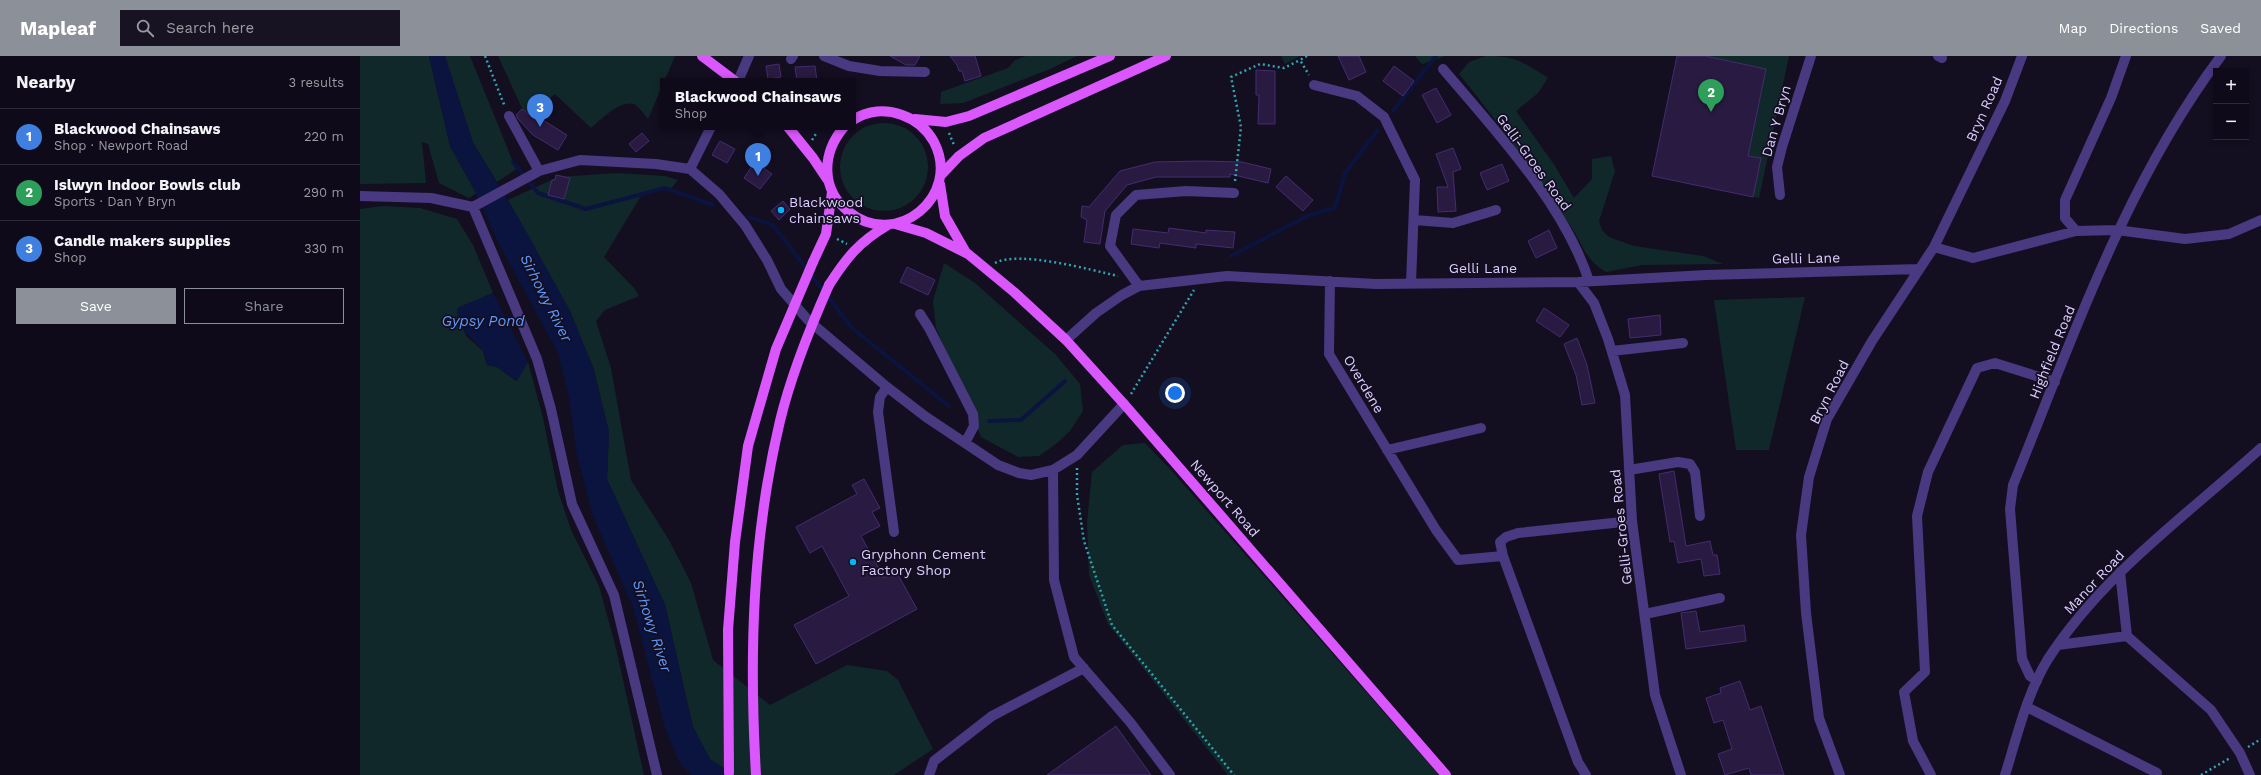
<!DOCTYPE html>
<meta charset="utf-8">
<style>
body{margin:0;font-family:"Work Sans",sans-serif;background:#181322;color:#f1f3f6}
.controls{position:absolute;right:12px;top:12px;display:grid;overflow:hidden;border-radius:0px;box-shadow:0 2px 6px #0003}
.controls button{width:36px;height:36px;display:grid;place-items:center;padding:0;border:0;border-bottom:1px solid #2f2b38;background:#0f0a19;color:#f1f3f6;font:20px sans-serif}
.you{position:absolute;left:815px;top:337px;width:14px;height:14px;margin:-10px;border:3px solid #fff;border-radius:50%;background:#1a73e8;box-shadow:0 0 0 6px #1a73e833}
.badge{display:grid;place-items:center;width:26px;height:26px;border-radius:50%;background:#8c9099;color:#fff;font-size:13px;font-weight:700}
.pin{position:absolute;translate:-50% -33px;filter:drop-shadow(0 1px 2px #0008)}
.pin::after{content:'';position:absolute;top:21px;width:14px;height:12px;background:inherit;clip-path:polygon(0 0,100% 0,50% 100%)}
.popup{position:absolute;left:300px;top:22px;width:196px;height:52px;box-sizing:border-box;display:grid;place-content:center;border-radius:0px;background:#0f0a19;filter:drop-shadow(0 1px 3px #0005);font-size:13px;white-space:nowrap;color:#9b9aa2}
.popup b{font-size:15px;color:#f1f3f6}
.popup::after{content:'';position:absolute;left:50%;top:100%;margin-left:-8px;border:8px solid transparent;border-top-color:#0f0a19}
.list{margin:0;padding:0;list-style:none}
h2{display:flex;justify-content:space-between;align-items:center;height:52px;margin:0;padding:0 16px;font-size:17px}
h2 small{font-size:13px;font-weight:400;color:#9b9aa2}
.list li{display:grid;grid-template-columns:26px 1fr auto;gap:12px;align-items:center;box-sizing:border-box;height:56px;padding:0 16px;border-top:1px solid #2f2b38}
.list b{display:block;font-size:15px;white-space:nowrap}
.list p{margin:0;font-size:13px;white-space:nowrap;color:#9b9aa2}
.list em{font-size:13px;font-style:normal;color:#9b9aa2}
.actions{display:flex;gap:8px;padding:12px 16px}
.actions a{flex:1;padding:9px 0;border:1px solid #8c9099;border-radius:0px;text-align:center;font-size:14px;color:#8c9099}
.actions .main{background:#8c9099;color:#fff}
.icon{flex:none;width:22px;height:22px;fill:none;stroke:currentColor;stroke-width:2;stroke-linecap:round;stroke-linejoin:round}
.map{position:relative;flex:none;width:1901px;height:719px;overflow:hidden}
header{display:flex;align-items:center;gap:24px;box-sizing:border-box;height:56px;padding:0 20px;background:#8c9099;color:#fff}
header strong{font-size:19px}
nav{display:flex;gap:22px;margin-inline-start:auto;font-size:14px}
.search{width:280px;height:36px;background:#181322;display:flex;align-items:center;gap:10px;box-sizing:border-box;padding:0 14px;border-radius:0px;color:#9b9aa2;font-size:15px}
main{display:flex}
aside{flex:1;background:#0f0a19}
.map>svg:first-child{display:block}
.green{fill:#11282b}
.water{fill:#0a143e}
.lines{fill:none;stroke-linecap:round;stroke-linejoin:round}
.stream{stroke:#0a143e;stroke-width:4}
.building{fill:#291a42;stroke:#442c6e}
.path{stroke:#30a4b1;stroke-width:2.5;stroke-dasharray:2 3;stroke-linecap:butt}
.minor{stroke:#483980;stroke-width:10}
.major{stroke:#da57fd;stroke-width:10}
.major-bridge{stroke:#da57fd;stroke-width:10}
.poi-dot{fill:#03b5f6;stroke:#140e21;stroke-width:1.5}
.labels{text-anchor:middle;stroke-width:3.5;stroke-linejoin:round;paint-order:stroke}
.street-label{font-size:14px;fill:#dccffe;stroke:#140e21}
.poi-label{font-size:14px;fill:#dccffe;stroke:#140e21;text-anchor:start}
.water-label{font-size:15px;font-style:italic;fill:#5e99fd;stroke:#140e21}
</style>
<header>
<strong>Mapleaf</strong>
<div class="search"><svg class="icon" aria-label="search" viewBox="0 0 24 24"><circle cx="10" cy="10" r="6"/><path d="M15 15l6 6"/></svg>Search here</div>
<nav><a>Map</a><a>Directions</a><a>Saved</a></nav>
</header>
<main>
<aside>
<h2>Nearby<small>3 results</small></h2>
<ul class="list">
<li><span class="badge" style="background:#3f7fe0">1</span><div><b>Blackwood Chainsaws</b><p>Shop · Newport Road</p></div><em>220 m</em></li>
<li><span class="badge" style="background:#2e9e5b">2</span><div><b>Islwyn Indoor Bowls club</b><p>Sports · Dan Y Bryn</p></div><em>290 m</em></li>
<li><span class="badge" style="background:#3f7fe0">3</span><div><b>Candle makers supplies</b><p>Shop</p></div><em>330 m</em></li>
</ul>
<div class="actions"><a class="main">Save</a><a>Share</a></div>
</aside>
<div class="map">
<svg width="1901" height="719" viewBox="0 0 1901 719">
<rect width="100%" height="100%" fill="#140e21"/>
<path class="green" d="M0,0H69L90,90L116,137L109,142L79,127L68,88L62,86L66,127L0,128Z
M85,0H110L153,106L158,112L137,126L113,87Z
M138,0H315L288,63C285,59 281,54 277,50C263,40 241,64 231,72L195,38L167,63Z
M666,0H717L690,13L603,47L580,48L581,36L648,12L655,4Z
M921,0H940L925,8Z
M1055,0H1085L1062,8Z
M1126,0C1156,0 1163,6 1188,22L1178,37L1156,55L1193,107L1214,142L1232,123V103L1251,100L1255,115L1239,165L1242,174L1249,181L1274,190L1343,200L1363,208L1282,209L1246,216C1223,202 1223,187 1208,166C1173,116 1138,65 1099,18L1109,6Z
M1345,0H1429L1399,142L1393,141L1401,102L1388,100L1406,13Z
M480 111a44 44 0 1 1 88 0a44 44 0 1 1-88 0Z
M257,117L305,120L318,124L310,134L305,132L282,138L244,201L274,232L279,240L245,254L236,265L251,312L271,424L309,484L331,527L353,604L410,649L487,609L527,615L538,624L573,693L534,719H374L350,703L333,671L305,549L247,423L249,376L233,311L210,255L148,144L198,121Z
M23,150L60,152L97,163L113,189L133,237L98,252L106,280L123,295L127,309L137,311L156,325L168,306L183,362L198,435L211,474L239,530L256,592L284,719H0V153Z
M584,207L615,227L695,298L720,328L723,355L710,375L697,387L679,400L658,401L621,381L576,272L573,245Z
M1445,241L1409,394H1376L1354,244Z
M785,387L810,413L1079,719H868L748,568L729,519L727,467L732,416L763,389Z"/>
<path class="water" d="M69,0H85L113,87L162,168L210,255L233,311L249,376L247,423L305,549L333,671L350,703L374,719H331L319,706L305,672L273,551L233,460L217,400L209,341L198,297L139,188L112,129L90,90Z
M133,237L168,306L157,325L137,311L127,309C126,304 125,297 122,294C110,279 95,274 97,252Z"/>
<g class="lines">
<path class="stream" d="M1033,55L1076,0
M153,106L178,137L226,153L305,132L353,149
M389,161L413,169L492,272L589,350
M871,200L949,159L975,152L985,117L1018,74
M629,365L661,364L705,325"/>
</g>
<path class="building" d="M530,0H560L555,9H546Z
M590,0H615L621,20L605,25L602,15H599L597,9Z
M978,0H999L1006,16L989,24Z
M1317,0H1345L1406,13L1388,100L1401,102L1393,141L1292,120Z
M419,8L421,21L408,23L406,10Z
M455,10L457,25H437L435,11Z
M1034,10L1054,25L1043,40L1023,25Z
M896,14L915,15V68H898L899,39H896Z
M1076,32L1091,59L1077,67L1062,39Z
M162,53L176,64L178,61L207,79L198,94L173,79L159,64L156,59Z
M282,77L289,85L276,96L269,88Z
M360,85L375,93L367,107L352,99Z
M1093,92L1101,113L1093,116L1096,155L1078,156L1077,131H1088L1076,98Z
M841,105L882,106L911,113L908,127L870,118V121H796L767,129L745,155L740,188L724,186L727,164L721,161L722,150L729,151L760,115L795,106Z
M395,106L412,118L400,133L384,122Z
M1142,108L1149,125L1127,134L1120,117Z
M196,119L210,122L204,143L188,139L192,124H195Z
M926,120L953,144L943,155L916,131Z
M423,145L430,153L419,164L411,155Z
M809,172L846,177V174L875,176L873,192L836,188V192L800,187L799,192L771,188L773,173L808,177Z
M1189,174L1197,192L1176,202L1168,185Z
M547,211L575,224L568,239L540,226Z
M1184,252L1209,269L1200,281L1176,265Z
M1300,259L1301,279L1270,282L1268,263Z
M1217,282L1227,309L1235,347L1222,349L1216,319L1204,288Z
M1314,415L1326,490L1350,485L1353,499H1357L1360,518L1344,520L1341,503L1318,507L1314,485L1310,486L1299,418Z
M504,423L520,452L512,456L520,470L501,480L524,522L536,515L557,553L456,608L434,569L489,540L462,490L450,497L436,471L497,438L492,429Z
M1336,555L1340,576L1384,569L1386,585L1326,593L1321,557Z
M1380,625L1390,654L1401,650L1424,719H1391L1389,712L1365,719L1358,698L1372,693L1363,664L1354,667L1346,642L1361,637L1360,632Z
M756,670L791,719H687Z"/>
<g class="lines">
<path class="path" d="M125,0L145,51
M947,0L940,4L949,19
M589,77L594,89
M452,84L457,76
M875,125L881,71L871,21L900,8L924,12L940,4
M477,183L487,188
M635,207C659,194 731,214 758,220
M771,338L834,234
M717,412V439L724,485L752,569L874,719
M1888,691L1901,683
M1841,719L1870,702"/>
<path class="minor" d="M464,0L489,10L520,15L565,16
M1578,0L1582,2
M431,3L433,0
M1083,13C1135,74 1204,148 1229,225
M378,25L389,0
M954,29L997,40L1024,61L1055,124L1051,227
M149,60L179,115
M330,113L351,71
M1420,139L1417,111L1422,91L1451,0
M0,140L71,142L113,151L179,115L220,104L296,108L330,113L359,138L385,169L407,204L421,233L448,264L527,331L566,361L638,409L659,417L671,419L693,414L717,399L764,348
M113,151L177,303L191,353L212,448L254,539L297,719
M1054,164L1093,167L1136,154
M1716,175L1705,162V144L1751,42L1766,0
M1574,191L1613,202L1716,175L1757,174L1825,183L1869,178L1901,164
M970,225L969,298L1076,474L1098,504L1143,500
M1218,226L1234,247L1248,283L1265,339L1272,465L1295,639L1321,719
M779,230L750,190L756,159L776,139L826,135L874,137
M560,258L569,272L613,358L614,370L605,387
M706,284L736,257L762,239L779,230L867,220L1016,228L1218,226L1346,219L1559,213
M1252,295L1323,287
M527,331L520,341L518,356L534,476
M1027,394L1121,372
M693,414L694,524L714,601L770,666L810,719
M1269,414L1318,406L1330,408L1335,416L1340,460
M1760,516L1767,580L1851,654L1880,697L1890,719
M1285,558L1360,542
M1698,589L1767,580
M1677,625L1670,620L1662,603L1650,453L1653,429C1713,282 1765,128 1861,0
M1667,651L1797,717
M569,719L574,705L632,660L724,612
M1226,719L1218,706L1143,500L1140,486L1146,481L1158,477L1272,465
M1480,719L1459,662L1446,557L1441,479L1449,421L1467,363L1512,285L1574,191L1645,45L1662,0
M1571,719L1553,685L1544,636L1565,616L1557,460L1568,416L1617,312L1635,307L1695,326
M1645,719C1657,681 1667,637 1688,603C1743,518 1827,459 1901,392"/>
<path class="major" d="M342,0L375,25
M555,63L586,66L609,60L750,0
M428,71L453,102L467,123
M484,71C461,98 461,134 489,156C536,194 602,140 574,86C567,73 556,64 542,59C526,53 508,54 493,64
M581,119L599,100L624,82L806,0
M580,128L585,160L605,195
M535,168L566,177L608,198L654,236L706,284L764,348L1086,719
M453,206L466,178L472,136
M469,229C487,201 499,186 528,169"/>
<path class="major-bridge" d="M369,717L368,574L375,486L388,390L416,293L453,206
M396,719C389,600 392,482 420,365C431,319 450,272 469,229"/>
</g>
<g class="poi-dot">
<circle cx="421" cy="154" r="4"/>
<circle cx="493" cy="506" r="4"/>
</g>
<g class="labels">
<g class="street-label">
<text transform="translate(1624 53) rotate(-66)" y="5">Bryn Road</text>
<text transform="translate(1416 65) rotate(-74)" y="5">Dan Y Bryn</text>
<text transform="translate(1174 106) rotate(54)" y="5">Gelli-Groes Road</text>
<text transform="translate(1446 202) rotate(-1)" y="5">Gelli Lane</text>
<text x="1123" y="217">Gelli Lane</text>
<text transform="translate(1692 296) rotate(-68)" y="5">Highfield Road</text>
<text transform="translate(1004 328) rotate(59)" y="5">Overdene</text>
<text transform="translate(1469 336) rotate(-63)" y="5">Bryn Road</text>
<text transform="translate(865 442) rotate(49)" y="5">Newport Road</text>
<text transform="translate(1261 471) rotate(-96)" y="5">Gelli-Groes Road</text>
<text transform="translate(1734 526) rotate(-47)" y="5">Manor Road</text>
</g>
<g class="poi-label">
<text x="429" y="151">Blackwood<tspan x="429" dy="16">chainsaws</tspan></text>
<text x="501" y="503">Gryphonn Cement<tspan x="501" dy="16">Factory Shop</tspan></text>
</g>
<g class="water-label">
<text transform="translate(186 242) rotate(63)" y="5">Sirhowy River</text>
<text x="123" y="270">Gypsy Pond</text>
<text transform="translate(292 570) rotate(72)" y="5">Sirhowy River</text>
</g>
</g>
</svg>
<div class="controls">
<button>+</button>
<button>−</button>
</div>
<div class="you"></div>
<div class="pin badge" style="left:398px;top:120px;background:#3f7fe0">1</div>
<div class="popup"><b>Blackwood Chainsaws</b>Shop</div>
<div class="pin badge" style="left:1351px;top:56px;background:#2e9e5b">2</div>
<div class="pin badge" style="left:180px;top:71px;background:#3f7fe0">3</div>
</div>
</main>
